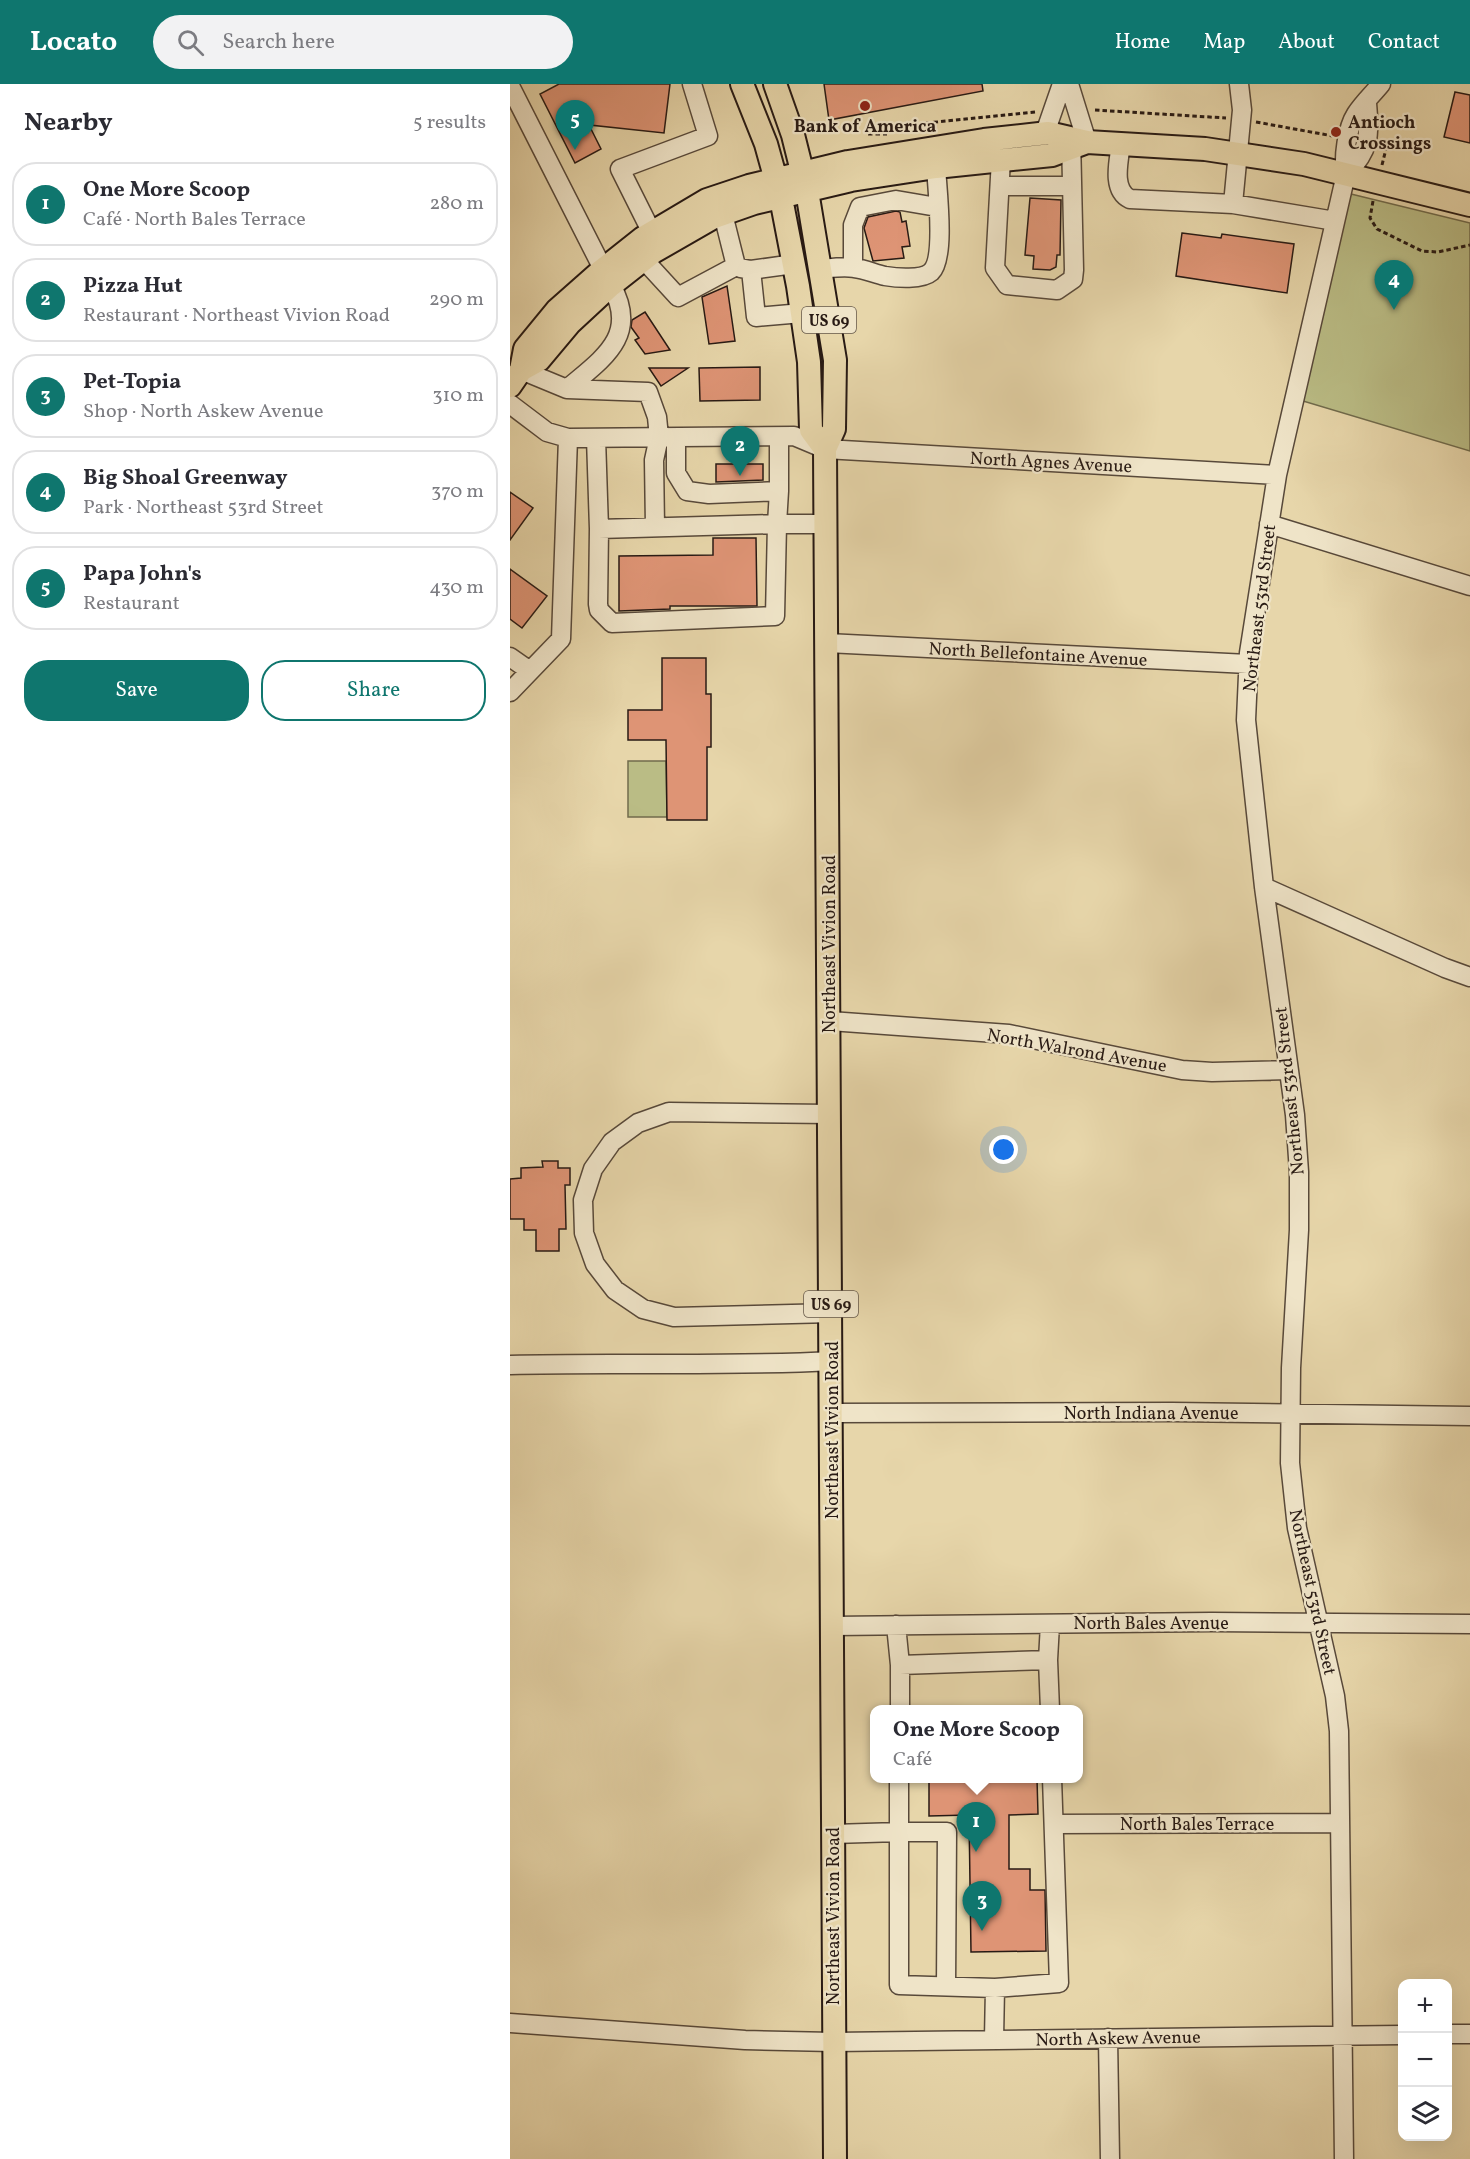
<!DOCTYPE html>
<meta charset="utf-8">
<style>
body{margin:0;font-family:Vollkorn,serif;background:#f2f2f3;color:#2b2b33}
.controls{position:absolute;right:18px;bottom:18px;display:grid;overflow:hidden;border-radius:12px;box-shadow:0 6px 24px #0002}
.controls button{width:54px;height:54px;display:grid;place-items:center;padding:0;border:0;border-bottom:2px solid #e1e1e2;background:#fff;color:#2b2b33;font:30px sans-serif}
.you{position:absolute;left:494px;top:1066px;width:21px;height:21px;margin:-15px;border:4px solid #fff;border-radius:50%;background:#1a73e8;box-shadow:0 0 0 9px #1a73e833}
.badge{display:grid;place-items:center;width:39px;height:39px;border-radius:50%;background:#0f766e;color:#fff;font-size:20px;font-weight:700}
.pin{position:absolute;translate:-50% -50px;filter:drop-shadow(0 2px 3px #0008)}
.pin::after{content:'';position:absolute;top:32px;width:21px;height:18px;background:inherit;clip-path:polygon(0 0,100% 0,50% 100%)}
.popup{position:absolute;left:360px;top:1621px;width:213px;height:78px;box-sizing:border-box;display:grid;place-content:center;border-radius:12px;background:#fff;filter:drop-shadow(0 2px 4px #0005);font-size:20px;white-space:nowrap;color:#7c7c81}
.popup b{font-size:22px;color:#2b2b33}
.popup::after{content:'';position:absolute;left:50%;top:100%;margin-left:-12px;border:12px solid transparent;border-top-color:#fff}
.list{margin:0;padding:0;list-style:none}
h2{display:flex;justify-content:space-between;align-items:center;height:78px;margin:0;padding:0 24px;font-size:26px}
h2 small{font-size:20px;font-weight:400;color:#7c7c81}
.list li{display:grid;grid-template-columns:39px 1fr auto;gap:18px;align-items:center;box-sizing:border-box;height:84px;margin:0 12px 12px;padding:0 12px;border:2px solid #e1e1e2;border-radius:24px}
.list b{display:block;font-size:22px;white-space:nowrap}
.list p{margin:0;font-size:20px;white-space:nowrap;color:#7c7c81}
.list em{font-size:20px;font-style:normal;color:#7c7c81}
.actions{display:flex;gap:12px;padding:18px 24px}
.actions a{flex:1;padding:14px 0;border:2px solid #0f766e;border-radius:24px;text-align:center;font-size:21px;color:#0f766e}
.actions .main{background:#0f766e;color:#fff}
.icon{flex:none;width:33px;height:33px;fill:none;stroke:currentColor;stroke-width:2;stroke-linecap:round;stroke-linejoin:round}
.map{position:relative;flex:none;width:960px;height:2075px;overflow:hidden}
header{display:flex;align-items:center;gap:36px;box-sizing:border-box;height:84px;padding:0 30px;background:#0f766e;color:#fff}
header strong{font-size:28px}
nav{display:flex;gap:33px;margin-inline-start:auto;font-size:21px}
.search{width:420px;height:54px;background:#f2f2f3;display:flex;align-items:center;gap:15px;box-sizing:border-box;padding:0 21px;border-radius:33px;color:#7c7c81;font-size:22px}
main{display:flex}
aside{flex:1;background:#fff}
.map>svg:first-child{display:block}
.green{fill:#babc85;stroke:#716b4c;stroke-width:1.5}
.building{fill:#de9475;stroke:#281a14;stroke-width:1.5}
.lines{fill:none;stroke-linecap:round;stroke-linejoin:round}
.minor-casing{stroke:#58493a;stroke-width:21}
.major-casing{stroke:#281a14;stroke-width:26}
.path{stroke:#281a14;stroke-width:3;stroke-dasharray:4.5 3;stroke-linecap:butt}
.minor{stroke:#efe4c8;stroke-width:18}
.major{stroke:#e7d6aa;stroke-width:22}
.poi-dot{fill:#8f2418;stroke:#efe4c8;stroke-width:2}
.labels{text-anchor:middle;stroke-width:4.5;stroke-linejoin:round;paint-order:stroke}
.shield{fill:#efe4c8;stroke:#64574a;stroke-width:1.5}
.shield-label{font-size:16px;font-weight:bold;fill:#281a14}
.poi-label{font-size:18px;font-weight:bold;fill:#281a14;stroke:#efe4c8;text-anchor:start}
.street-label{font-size:18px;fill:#281a14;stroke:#efe4c8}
</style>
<header>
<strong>Locato</strong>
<div class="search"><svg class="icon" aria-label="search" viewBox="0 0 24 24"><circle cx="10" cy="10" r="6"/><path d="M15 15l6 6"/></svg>Search here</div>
<nav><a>Home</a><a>Map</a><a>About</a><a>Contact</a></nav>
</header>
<main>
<aside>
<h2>Nearby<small>5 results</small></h2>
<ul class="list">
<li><span class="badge">1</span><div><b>One More Scoop</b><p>Café · North Bales Terrace</p></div><em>280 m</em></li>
<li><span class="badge">2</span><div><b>Pizza Hut</b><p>Restaurant · Northeast Vivion Road</p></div><em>290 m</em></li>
<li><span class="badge">3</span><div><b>Pet-Topia</b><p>Shop · North Askew Avenue</p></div><em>310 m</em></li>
<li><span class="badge">4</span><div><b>Big Shoal Greenway</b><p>Park · Northeast 53rd Street</p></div><em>370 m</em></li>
<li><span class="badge">5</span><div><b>Papa John's</b><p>Restaurant</p></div><em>430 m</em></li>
</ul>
<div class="actions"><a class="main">Save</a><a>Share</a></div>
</aside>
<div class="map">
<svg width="960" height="2075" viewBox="0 0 960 2075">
<rect width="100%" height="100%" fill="#e7d6aa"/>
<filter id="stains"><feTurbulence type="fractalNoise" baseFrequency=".00333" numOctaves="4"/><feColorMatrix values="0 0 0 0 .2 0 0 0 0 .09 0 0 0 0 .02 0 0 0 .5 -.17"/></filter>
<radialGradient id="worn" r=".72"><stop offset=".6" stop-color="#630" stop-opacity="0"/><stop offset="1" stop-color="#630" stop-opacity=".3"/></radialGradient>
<path class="green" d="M841,110L960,139V367L783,314Z
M118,677H156L157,733H118Z"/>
<path class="building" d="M49,0H160L154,49L79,41L91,65L65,79L30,10Z
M314,0H472L473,7L319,36Z
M945,8L960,11V59L934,53Z
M520,114L551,116L550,171H547L546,183L540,186L523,185L524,172L515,171Z
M386,127L390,128L392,138L396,137L400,162L392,163L394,174L363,177L354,144L358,133Z
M672,149L711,154L712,150L784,160L777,209L666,192Z
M217,202L225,257L199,260L192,213Z
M135,228L160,266L135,270L125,256L129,254L121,243L122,236Z
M250,283V316L190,317L189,284Z
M139,284H178L151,302Z
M206,380H253V396L206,398Z
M0,408L23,424L0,456Z
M203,454H246L247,522H160V525L109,527V472L203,471Z
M0,485L37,512L12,544L0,535Z
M152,574H196V610H201V663H197V736H157L156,656H118V626H152Z
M32,1077H48V1084H60V1101H55L56,1145H49V1167H26V1146H14V1135H0V1095L11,1094V1084L33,1083Z
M419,1695H527L528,1730L499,1731V1785H520V1806H535L536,1867L461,1868L459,1731L419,1732Z"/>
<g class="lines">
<g class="minor-casing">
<path id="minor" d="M559,0L577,58
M0,2L93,185
M535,49L552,0
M611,60C609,76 601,106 620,115L723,120L825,137
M491,75L485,184L497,201L547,206L563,195L564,186L561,54
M836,90C860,67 860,51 857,19
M490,102H562
M723,120L732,26L729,0
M142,149L110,85L198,52L182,0
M134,176L168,213L226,182L213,130
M343,183V141L350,123L386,116L427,123
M230,184L241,186L284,180
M311,185C322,184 334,182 344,184C355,185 365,190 375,192C387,194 412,196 421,188C436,174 427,104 426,83
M241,186L246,233L292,229
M11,286L57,305L138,308L147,333L149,353L144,376L145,443
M57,305C92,275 130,252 101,201
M0,320L37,348L58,354
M86,354L89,445L88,520L89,526L102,539L265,532L267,440H316
M166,354V389L177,407L199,410L269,407V353
M759,440L960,502
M89,445L267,440L269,407
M317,559L738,580
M0,573L20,587
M0,608L51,555L58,354L284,352L315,365L767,391
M754,803L935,884L960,893
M320,937L499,950L672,986L702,988L778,986
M320,1030L159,1028L128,1039L102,1058L83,1085L73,1116L74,1149L85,1180L105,1206L133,1225L164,1233L322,1229
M0,1281C107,1278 215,1283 322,1277
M322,1329L662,1328L960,1332
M386,1541L390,1581L538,1576L540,1540
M323,1542L702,1538L960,1540
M538,1576L540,1626
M390,1626V1581
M389,1694V1748H437L436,1902
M544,1740L830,1739
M323,1750L389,1748V1901L485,1904L549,1899L542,1694
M0,1939L235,1956L323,1958L892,1951
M938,1950H960
M598,1954L600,2075
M484,1955L485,1904
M834,2075L829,1647L825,1612L787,1444L780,1379L781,1284L789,1146V1088L785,1031L754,803L736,636L739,569L767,391L836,90C833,73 837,44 846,30C853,19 863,10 871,0"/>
</g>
<g class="major-casing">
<path id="major" d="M232,0L256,60L271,114L288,202L299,278L301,346L315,365
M265,0L283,51L297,107L325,276L324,345L315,365L325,2075
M11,286L29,276L60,239L101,201L143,168L204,133L244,119L341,96L426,83L542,71L577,58
M0,302L11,286L15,265L47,226L90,188L133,154L197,116L239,102L338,78L474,56L538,49L577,58L695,65L794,80L960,121"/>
</g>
<path class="path" d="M585,26L716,34
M746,38L823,52
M395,47L417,39L525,28
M358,50H377
M872,81L876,65L873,64
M863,117L860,134L867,145L912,167L928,168L960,161"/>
<use href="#minor" class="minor"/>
<use href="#major" class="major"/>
</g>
<g class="poi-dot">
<circle cx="355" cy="22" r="6"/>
<circle cx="826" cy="48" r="6"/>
</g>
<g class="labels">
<g class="shield">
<rect x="292" y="223" width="54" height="26" rx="4.5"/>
<rect x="294" y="1207" width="54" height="26" rx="4.5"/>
</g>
<g class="shield-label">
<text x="319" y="242">US 69</text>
<text x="321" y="1226">US 69</text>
</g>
<g class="poi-label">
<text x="838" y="44">Antioch<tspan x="838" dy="21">Crossings</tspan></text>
<text x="355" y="48" text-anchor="middle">Bank of America</text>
</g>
<g class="street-label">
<text transform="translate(541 378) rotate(3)" y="6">North Agnes Avenue</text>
<text transform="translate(749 524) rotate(-83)" y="6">Northeast 53rd Street</text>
<text transform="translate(528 570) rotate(3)" y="6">North Bellefontaine Avenue</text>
<text transform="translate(319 860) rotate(-90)" y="6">Northeast Vivion Road</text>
<text transform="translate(567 966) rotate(10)" y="6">North Walrond Avenue</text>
<text transform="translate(779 1007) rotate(-96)" y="6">Northeast 53rd Street</text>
<text x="641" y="1335">North Indiana Avenue</text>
<text transform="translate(322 1346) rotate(-90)" y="6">Northeast Vivion Road</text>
<text transform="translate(803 1508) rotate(78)" y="6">Northeast 53rd Street</text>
<text x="641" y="1545">North Bales Avenue</text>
<text x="687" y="1746">North Bales Terrace</text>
<text transform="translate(323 1832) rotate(-90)" y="6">Northeast Vivion Road</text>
<text transform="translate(608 1954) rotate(-1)" y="6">North Askew Avenue</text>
</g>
</g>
<rect width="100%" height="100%" filter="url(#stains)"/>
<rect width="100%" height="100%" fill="url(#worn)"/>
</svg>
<div class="controls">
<button>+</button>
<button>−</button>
<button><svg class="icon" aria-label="layers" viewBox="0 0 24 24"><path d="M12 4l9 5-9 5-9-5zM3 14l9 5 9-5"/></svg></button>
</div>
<div class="you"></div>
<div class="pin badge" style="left:466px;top:1768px">1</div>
<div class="popup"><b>One More Scoop</b>Café</div>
<div class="pin badge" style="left:230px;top:392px">2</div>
<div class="pin badge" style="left:472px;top:1847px">3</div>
<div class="pin badge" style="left:884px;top:226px">4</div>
<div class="pin badge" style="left:65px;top:66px">5</div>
</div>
</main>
